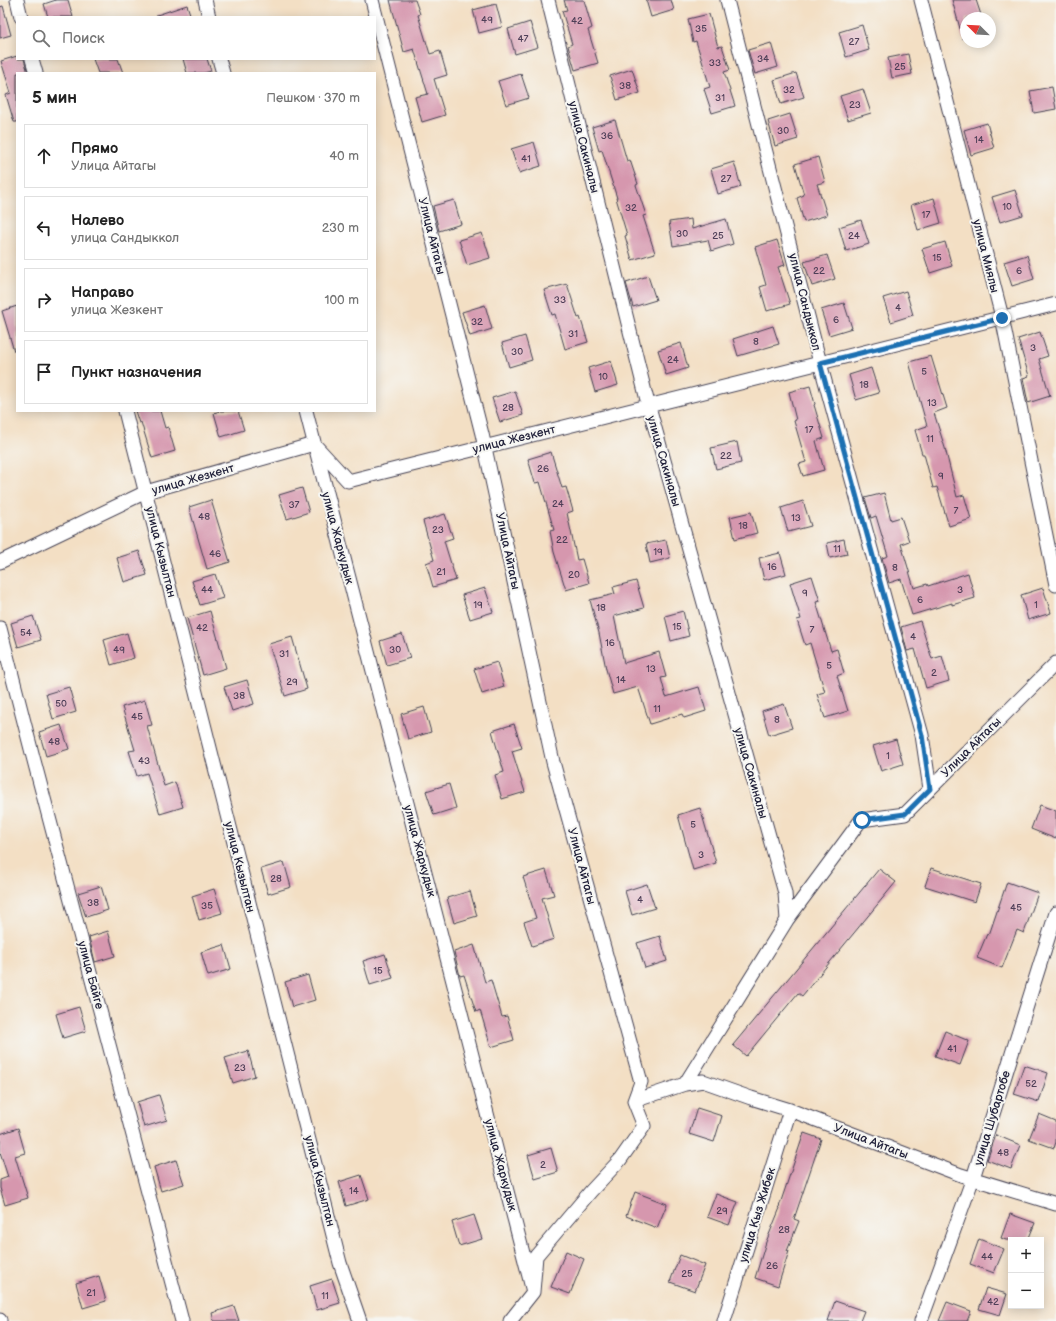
<!DOCTYPE html>
<html lang="ru">
<meta charset="utf-8">
<style>
body{margin:0;font-family:"Balsamiq Sans",sans-serif;background:#f2f2f2;color:#222}
.controls{position:absolute;right:12px;bottom:12px;display:grid;overflow:hidden;border-radius:0px;box-shadow:0 2px 10px #0003}
.controls button{width:36px;height:36px;display:grid;place-items:center;padding:0;border:0;border-bottom:1px solid #e0e0e0;background:#fff;color:#222;font:20px sans-serif}
.compass{position:absolute;left:960px;top:12px;width:36px;height:36px;border-radius:50%;background:#fff;box-shadow:0 2px 10px #0003;rotate:294deg}
.stop{position:absolute;width:12px;height:12px;margin:-9px;border:3px solid #1f6fb2;border-radius:50%;background:#fff}
.stop.end{background:#1f6fb2;border-color:#fff;box-shadow:0 1px 4px #0008}
.list{margin:0;padding:0;list-style:none}
h2{display:flex;justify-content:space-between;align-items:center;height:52px;margin:0;padding:0 16px;font-size:17px}
h2 small{font-size:13px;font-weight:400;color:#767676}
.list li{display:grid;grid-template-columns:26px 1fr auto;gap:12px;align-items:center;box-sizing:border-box;height:64px;margin:0 8px 8px;padding:0 8px;border:1px solid #e0e0e0;border-radius:0px}
.list b{display:block;font-size:15px;white-space:nowrap}
.list p{margin:0;font-size:13px;white-space:nowrap;color:#767676}
.list em{font-size:13px;font-style:normal;color:#767676}
.icon{flex:none;width:22px;height:22px;fill:none;stroke:currentColor;stroke-width:2;stroke-linecap:round;stroke-linejoin:round}
.map{position:relative;flex:none;width:1056px;height:1321px;overflow:hidden}
.search{position:absolute;background:#fff;box-shadow:0 2px 10px #0003;left:16px;top:16px;width:360px;height:44px;display:flex;align-items:center;gap:10px;box-sizing:border-box;padding:0 14px;border-radius:0px;color:#767676;font-size:15px}
.panel{position:absolute;background:#fff;box-shadow:0 2px 10px #0003;left:16px;top:72px;width:360px;height:340px;border-radius:0px}
.map>svg:first-child{display:block}
.building{fill:#d697ae}
.lines{fill:none;stroke-linecap:round;stroke-linejoin:round}
.minor-casing{stroke:#413e50;stroke-width:15}
.minor{stroke:#fff;stroke-width:13}
.route{stroke:#1f6fb2;stroke-width:5}
.labels{text-anchor:middle;stroke-width:4;stroke-linejoin:round;paint-order:stroke}
.number-label{font-size:10px;fill:#4f3f58}
.street-label{font-size:12px;fill:#22223b;stroke:#f6f6f2}
</style>
<div class="map">
<svg width="1056" height="1321" viewBox="0 0 1056 1321">
<rect width="100%" height="100%" fill="#f6f6f2"/>
<filter id="ink" filterUnits="userSpaceOnUse"><feTurbulence type="fractalNoise" baseFrequency=".025" numOctaves="2"/><feDisplacementMap in="SourceGraphic" scale="8" xChannelSelector="R" yChannelSelector="G"/><feConvolveMatrix kernelMatrix="1 2 1 2 8 2 1 2 1" color-interpolation-filters="sRGB"/></filter>
<filter id="wash" filterUnits="userSpaceOnUse"><feTurbulence type="fractalNoise" baseFrequency=".012" numOctaves="4" result="noise"/><feDisplacementMap in="SourceGraphic" scale="16" xChannelSelector="R" yChannelSelector="G"/><feGaussianBlur stdDeviation="0.9" result="paint"/><feColorMatrix in="noise" values="0 0 0 0 0 0 0 0 0 0 0 0 0 0 0 0 0 1.4 0 .05"/><feComposite in="paint" operator="in"/></filter>
<g filter="url(#wash)">
<rect width="100%" height="100%" fill="#f3dfc4"/>
<g id="blocks">
<path class="building" d="M56,0H68L73,17H48L44,4Z
M390,0H415L420,14L418,15L430,54L440,51L447,75L434,79L445,115L422,122L415,97L428,94L414,49L404,52Z
M564,0H584L592,28L588,30L598,63L575,70L568,46L572,44L562,11L567,10Z
M646,0H671L674,10L651,17Z
M952,0H976L982,18H966V39H963Z
M496,4L502,27L479,33L473,10Z
M187,5L191,17H157V15Z
M3,6L11,35L0,38V7Z
M709,14L718,47L722,46L730,70L724,72L735,106L712,113L704,89L710,87L696,41L693,42L688,19Z
M530,22L538,47L515,54L508,29Z
M862,25L869,50L846,57L839,32Z
M771,43L778,67L755,74L748,50Z
M908,54L912,74L892,78L888,58Z
M17,56V59H24L28,73H17V122H14L6,95L11,93L1,61Z
M93,59H118L123,73H98Z
M183,59H207L211,71L204,73H187Z
M632,69L640,93L617,100L610,76Z
M796,73L804,97L781,104L774,80Z
M521,74L529,98L506,105L498,81Z
M1052,87L1056,109L1034,113L1030,91Z
M863,89L871,113L848,120L840,96Z
M790,114L798,139L775,146L768,121Z
M615,120L627,161L630,160L638,184L636,185L646,215L643,216L655,253L632,260L625,236L627,235L616,198H617L602,150L599,151L592,127Z
M987,123L994,148L971,155L964,130Z
M534,142L541,166L519,173L511,149Z
M818,157L825,182L817,184L827,215L804,222L797,198L804,195L795,164Z
M734,162L741,187L718,194L711,169Z
M1015,190L1023,215L1000,222L992,197Z
M934,198L941,223L918,230L911,205Z
M454,200L461,224L439,231L433,206Z
M691,219L692,229L726,219L733,244L711,251L708,240L673,246L669,222Z
M861,220L869,244L846,251L839,227Z
M482,233L490,258L467,265L459,240Z
M777,240L785,265L778,267L790,304L767,311L760,287L766,285L755,247Z
M945,242L952,266L930,273L922,249Z
M827,255L835,279L812,286L804,262Z
M1027,255L1034,279L1012,286L1004,262Z
M648,276L656,300L633,307L626,283Z
M567,284L578,318L580,317L588,342L565,349L555,314L552,315L544,290Z
M906,291L913,315L891,322L883,298Z
M844,303L852,328L829,335L821,310Z
M485,305L492,329L470,336L462,312Z
M17,306V350L14,351L2,311Z
M773,326L779,344L738,356L733,339Z
M1040,332L1048,356L1039,359L1050,396L1028,403L1023,378L1029,376L1018,339Z
M525,336L532,360L509,367L502,343Z
M681,343L688,368L666,375L658,350Z
M931,356L947,408L934,413L945,448L957,497L964,495L971,519L949,526L937,487L933,488L924,454H922L915,430L927,426L909,362Z
M611,361L618,385L595,392L588,368Z
M871,368L879,393L856,400L849,375Z
M810,386L815,404L814,405L824,438L816,441L824,470L803,476L799,464L806,462L794,421L796,420L789,392Z
M515,391L523,415L500,422L492,398Z
M135,411H160L165,428L168,427L175,451L152,458L141,422L139,423Z
M220,411H238L244,430L221,437L214,413Z
M737,442L741,463L716,469L711,448Z
M551,452L562,488L566,487L573,511L567,513L577,560L582,559L589,583L566,590L554,552L550,531L554,530L540,482L535,483L528,459Z
M302,488L309,512L287,519L279,495Z
M884,493L891,520L901,517L909,541L901,544L914,588L927,584L928,586L968,573L975,598L952,605V603L912,615L901,579L889,583L882,558L888,556L876,516L871,518L865,498Z
M211,500L230,562L207,569L189,507Z
M803,501L811,526L788,532L781,508Z
M751,512L757,533L735,539L730,517Z
M445,514L453,538L444,541L456,580L433,587L426,563L434,560L423,521Z
M844,539L847,554L830,558L827,543Z
M666,540L670,558L650,563L646,544Z
M139,551L147,575L124,582L117,558Z
M780,553L786,574L764,580L759,558Z
M215,574L223,598L200,605L192,581Z
M812,576L820,601L816,602L831,651L837,649L844,673L837,676L848,711L825,718L817,694L825,692L810,643L805,645L797,620L801,619L790,583Z
M636,581L644,608L614,616L624,663L659,652L666,677L661,678L666,697L699,687L706,711L684,718L682,714L650,724L638,687L613,694L606,669L599,633L590,600L615,594L613,587Z
M485,588L493,612L470,619L462,595Z
M1043,588L1051,613L1028,620L1021,595Z
M210,611L226,668L203,675L187,618Z
M683,611L689,636L671,641L665,616Z
M33,616L41,640L18,647L11,623Z
M920,621L932,659L942,656L949,681L926,688L915,649L907,651L901,627Z
M127,633L134,658L111,665L104,640Z
M402,634L410,658L387,665L380,641Z
M292,637L307,689L285,696L269,644Z
M497,662L504,687L482,694L474,669Z
M247,680L254,704L232,711L224,687Z
M69,687L76,712L53,719L46,694Z
M145,700L152,725L147,726L164,786L175,782L183,807L160,814L147,773L137,776L129,751L135,750L122,707Z
M784,704L792,728L769,735L762,711Z
M424,707L431,732L408,739L401,714Z
M514,724L522,748L512,751L525,792L502,799L495,775L504,772L492,731Z
M61,725L69,749L46,756L39,732Z
M896,739L903,764L881,771L873,746Z
M449,784L456,808L434,815L426,791Z
M1040,805L1056,811V839L1031,829Z
M700,808L716,863L693,870L678,815Z
M284,862L291,887L268,894L261,869Z
M931,868L981,884L975,902L925,886Z
M879,869L896,882L802,996L798,993L746,1056L733,1045Z
M546,870L554,895L542,898L554,939L532,946L524,922L536,918L523,877Z
M1007,882L1038,893L1024,933L1017,930L1002,968L977,958L987,934L989,935Z
M647,884L655,908L632,915L625,891Z
M101,886L108,910L86,917L78,893Z
M214,889L222,913L199,920L192,896Z
M470,891L477,916L454,923L447,898Z
M108,931L115,956L95,962L89,937Z
M660,936L667,961L645,968L637,943Z
M224,945L231,969L208,976L201,952Z
M474,945L485,982L491,980L502,1017L507,1016L514,1040L491,1047L480,1010L476,1012L464,975L460,976L454,952Z
M385,954L393,978L370,985L363,961Z
M308,975L315,1000L292,1007L285,982Z
M79,1007L86,1031L63,1038L56,1014Z
M945,1031L969,1041L960,1065L935,1056Z
M248,1051L255,1076L233,1083L225,1058Z
M1024,1065L1048,1073L1039,1102L1014,1094Z
M159,1095L167,1120L144,1127L137,1102Z
M697,1108L722,1116L714,1142L689,1134Z
M1039,1114L1056,1121V1142L1054,1148L1029,1139Z
M18,1128L25,1153L15,1156L28,1198L5,1205L0,1188V1180L8,1177L0,1152V1134Z
M804,1133L821,1139L794,1219L799,1221L787,1251H789L778,1286L755,1278L766,1242L780,1208L779,1207Z
M996,1135L1020,1145L1011,1169L987,1160Z
M551,1148L558,1172L535,1179L528,1155Z
M176,1160L184,1184L161,1191L154,1167Z
M361,1175L369,1199L346,1206L339,1182Z
M635,1192L667,1204L657,1228L626,1216Z
M716,1194L738,1202L729,1225L707,1217Z
M1010,1214L1035,1223L1028,1240H1006L1001,1238Z
M474,1215L482,1239L459,1246L452,1222Z
M979,1239L1004,1249L994,1273L970,1264Z
M566,1251L584,1259L570,1294L551,1287Z
M680,1255L705,1265L695,1291L670,1282Z
M99,1276L106,1301L83,1308L76,1283Z
M332,1279L340,1303L317,1310L310,1286Z
M986,1288L1007,1294L1000,1315L979,1309Z
M835,1301L864,1311L860,1321H828Z
M947,1302L971,1311L967,1321H939Z
M234,1306L239,1321H214L212,1313Z"/>
</g>
</g>
<g filter="url(#ink)">
<use href="#blocks" fill-opacity="0" stroke="#413e50" stroke-width="1"/>
<g class="lines">
<g class="minor-casing">
<path id="minor" d="M17,0L21,17
M205,0L209,17
M372,0L482,434L553,762L641,1082L634,1101
M548,0L646,396L785,893L787,920
M727,0L820,363L922,735L930,789
M921,0L1002,317L1056,585
M32,59L36,73
M219,59L223,73
M125,411L340,1263L360,1321
M306,411L533,1292
M0,562L146,492L314,444L348,481L1056,304
M0,628L32,753L182,1321
M685,1084L787,920L861,820L905,814L1056,663
M0,1320V1321
M510,1321L533,1292L536,1256L591,1191L620,1160L644,1126L634,1101L685,1084L703,1081L751,1098L790,1110L961,1175L1056,1204
M724,1321L790,1110
M921,1321L973,1178L1056,913"/>
</g>
<use href="#minor" class="minor"/>
</g>
</g>
<g class="lines" filter="url(#ink)">
<path class="route" d="M862,820L905,814L930,789L922,735L820,363L1002,318"/>
</g>
<g class="labels">
<g class="number-label">
<text x="487" y="23">49</text>
<text x="577" y="24">42</text>
<text x="701" y="32">35</text>
<text x="523" y="42">47</text>
<text x="854" y="45">27</text>
<text x="763" y="62">34</text>
<text x="715" y="66">33</text>
<text x="900" y="70">25</text>
<text x="625" y="89">38</text>
<text x="789" y="93">32</text>
<text x="720" y="101">31</text>
<text x="855" y="108">23</text>
<text x="783" y="134">30</text>
<text x="607" y="139">36</text>
<text x="979" y="143">14</text>
<text x="526" y="162">41</text>
<text x="726" y="182">27</text>
<text x="1007" y="210">10</text>
<text x="631" y="211">32</text>
<text x="926" y="218">17</text>
<text x="682" y="237">30</text>
<text x="718" y="239">25</text>
<text x="854" y="239">24</text>
<text x="937" y="261">15</text>
<text x="819" y="274">22</text>
<text x="1019" y="274">6</text>
<text x="560" y="303">33</text>
<text x="898" y="311">4</text>
<text x="836" y="323">6</text>
<text x="477" y="325">32</text>
<text x="573" y="337">31</text>
<text x="756" y="345">8</text>
<text x="1033" y="351">3</text>
<text x="517" y="355">30</text>
<text x="673" y="363">24</text>
<text x="924" y="375">5</text>
<text x="603" y="380">10</text>
<text x="864" y="388">18</text>
<text x="932" y="406">13</text>
<text x="508" y="411">28</text>
<text x="809" y="433">17</text>
<text x="930" y="442">11</text>
<text x="726" y="459">22</text>
<text x="543" y="472">26</text>
<text x="941" y="479">9</text>
<text x="558" y="507">24</text>
<text x="294" y="508">37</text>
<text x="956" y="514">7</text>
<text x="204" y="520">48</text>
<text x="796" y="521">13</text>
<text x="743" y="529">18</text>
<text x="438" y="533">23</text>
<text x="562" y="543">22</text>
<text x="837" y="552">11</text>
<text x="658" y="555">19</text>
<text x="215" y="557">46</text>
<text x="772" y="570">16</text>
<text x="895" y="571">8</text>
<text x="441" y="575">21</text>
<text x="574" y="578">20</text>
<text x="207" y="593">44</text>
<text x="960" y="593">3</text>
<text x="805" y="596">9</text>
<text x="920" y="603">6</text>
<text x="478" y="608">19</text>
<text x="1036" y="608">1</text>
<text x="601" y="611">18</text>
<text x="677" y="630">15</text>
<text x="202" y="631">42</text>
<text x="812" y="633">7</text>
<text x="26" y="636">54</text>
<text x="913" y="640">4</text>
<text x="610" y="646">16</text>
<text x="119" y="653">49</text>
<text x="395" y="653">30</text>
<text x="284" y="657">31</text>
<text x="829" y="669">5</text>
<text x="651" y="672">13</text>
<text x="934" y="676">2</text>
<text x="621" y="683">14</text>
<text x="292" y="685">29</text>
<text x="239" y="699">38</text>
<text x="61" y="707">50</text>
<text x="657" y="712">11</text>
<text x="137" y="720">45</text>
<text x="777" y="723">8</text>
<text x="54" y="745">48</text>
<text x="888" y="759">1</text>
<text x="144" y="764">43</text>
<text x="693" y="828">5</text>
<text x="701" y="858">3</text>
<text x="276" y="882">28</text>
<text x="640" y="903">4</text>
<text x="93" y="906">38</text>
<text x="207" y="909">35</text>
<text x="1016" y="911">45</text>
<text x="378" y="974">15</text>
<text x="952" y="1052">41</text>
<text x="240" y="1071">23</text>
<text x="1031" y="1087">52</text>
<text x="1003" y="1156">48</text>
<text x="543" y="1168">2</text>
<text x="354" y="1194">14</text>
<text x="722" y="1214">29</text>
<text x="784" y="1233">28</text>
<text x="987" y="1260">44</text>
<text x="772" y="1269">26</text>
<text x="687" y="1277">25</text>
<text x="91" y="1296">21</text>
<text x="325" y="1299">11</text>
<text x="993" y="1305">42</text>
</g>
<g class="street-label">
<text transform="translate(584 147) rotate(76)" y="4">улица Сакиналы</text>
<text transform="translate(432 236) rotate(76)" y="4">Улица Айтагы</text>
<text transform="translate(986 256) rotate(76)" y="4">улица Миялы</text>
<text transform="translate(805 302) rotate(76)" y="4">улица Сандыккол</text>
<text transform="translate(514 439) rotate(-14)" y="4">улица Жезкент</text>
<text transform="translate(664 461) rotate(74)" y="4">улица Сакиналы</text>
<text transform="translate(193 479) rotate(-16)" y="4">улица Жезкент</text>
<text transform="translate(338 538) rotate(75)" y="4">улица Жаркудык</text>
<text transform="translate(508 551) rotate(78)" y="4">Улица Айтагы</text>
<text transform="translate(161 552) rotate(76)" y="4">улица Кызылтан</text>
<text transform="translate(971 747) rotate(-45)" y="4">Улица Айтагы</text>
<text transform="translate(751 773) rotate(74)" y="4">улица Сакиналы</text>
<text transform="translate(420 851) rotate(75)" y="4">улица Жаркудык</text>
<text transform="translate(582 866) rotate(75)" y="4">Улица Айтагы</text>
<text transform="translate(240 867) rotate(76)" y="4">улица Кызылтан</text>
<text transform="translate(91 975) rotate(75)" y="4">улица Байге</text>
<text transform="translate(992 1118) rotate(-73)" y="4">улица Шубартобе</text>
<text transform="translate(871 1141) rotate(21)" y="4">Улица Айтагы</text>
<text transform="translate(501 1165) rotate(75)" y="4">улица Жаркудык</text>
<text transform="translate(320 1181) rotate(76)" y="4">улица Кызылтан</text>
<text transform="translate(757 1215) rotate(-73)" y="4">улица Кыз Жибек</text>
</g>
</g>
</svg>
<div class="controls">
<button>+</button>
<button>−</button>
</div>
<svg class="compass" viewBox="-18 -18 36 36"><path d="M0-13l5 13h-10z" fill="#e53935"/><path d="M0 13l5-13h-10z" fill="#767676"/></svg>
<div class="stop" style="left:862px;top:820px"></div>
<div class="stop end" style="left:1002px;top:318px"></div>
<div class="search"><svg class="icon" aria-label="search" viewBox="0 0 24 24"><circle cx="10" cy="10" r="6"/><path d="M15 15l6 6"/></svg>Поиск</div>
<section class="panel">
<h2>5 мин<small>Пешком · 370 m</small></h2>
<ul class="list">
<li><svg class="icon" aria-label="ahead" viewBox="0 0 24 24"><path d="M12 20V5M6 11l6-6 6 6"/></svg><div><b>Прямо</b><p>Улица Айтагы</p></div><em>40 m</em></li>
<li><svg class="icon" aria-label="left" viewBox="0 0 24 24"><path d="M17 20v-9H6M10 6l-5 5 5 5"/></svg><div><b>Налево</b><p>улица Сандыккол</p></div><em>230 m</em></li>
<li><svg class="icon" aria-label="right" viewBox="0 0 24 24"><path d="M7 20v-9h11M14 6l5 5-5 5"/></svg><div><b>Направо</b><p>улица Жезкент</p></div><em>100 m</em></li>
<li><svg class="icon" aria-label="arrive" viewBox="0 0 24 24"><path d="M6 21V4h12l-3 4 3 4H6"/></svg><div><b>Пункт назначения</b></div></li>
</ul>
</section>
</div>
